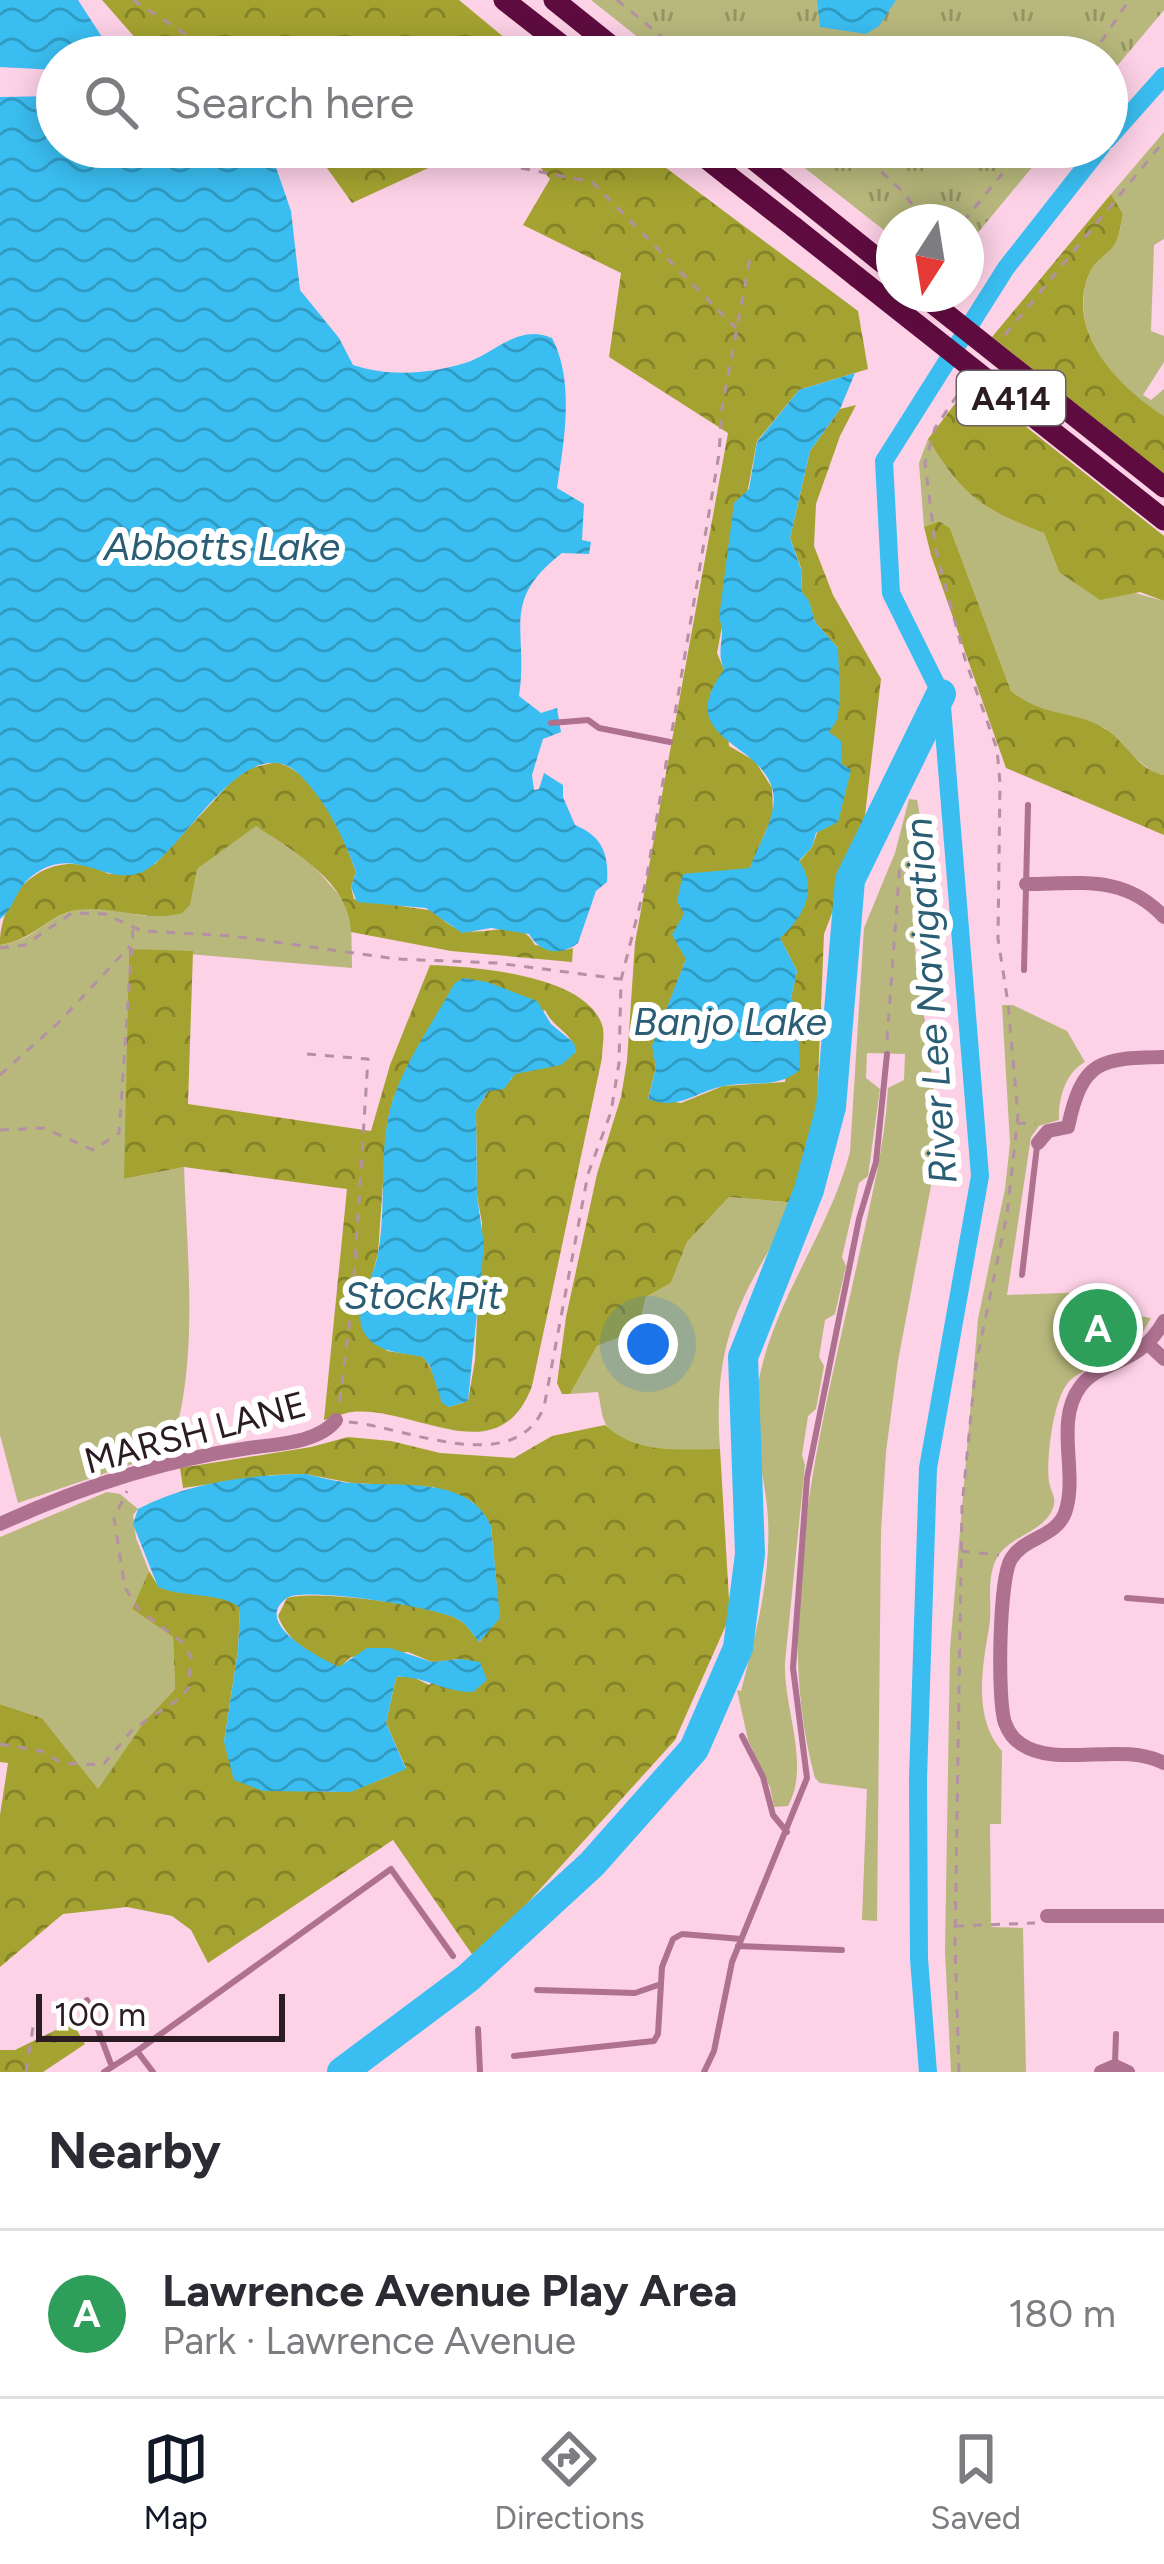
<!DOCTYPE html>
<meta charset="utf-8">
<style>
body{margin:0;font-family:Figtree,sans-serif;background:#f7f7f7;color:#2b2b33}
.compass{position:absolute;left:876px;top:204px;width:108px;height:108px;border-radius:50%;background:#fff;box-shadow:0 6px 30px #0003;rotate:192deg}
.scale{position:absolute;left:36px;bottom:30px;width:249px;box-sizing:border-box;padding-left:12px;border:6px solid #2b1b22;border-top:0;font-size:33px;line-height:42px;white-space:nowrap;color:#2b1b22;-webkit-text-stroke:9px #fff;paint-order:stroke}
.you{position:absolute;left:648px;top:1344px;width:42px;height:42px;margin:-30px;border:9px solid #fff;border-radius:50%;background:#1a73e8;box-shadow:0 0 0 18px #1a73e833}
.badge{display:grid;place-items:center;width:78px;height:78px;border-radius:50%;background:#111827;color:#fff;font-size:39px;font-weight:700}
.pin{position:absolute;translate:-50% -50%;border:6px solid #fff;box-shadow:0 3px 12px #0006}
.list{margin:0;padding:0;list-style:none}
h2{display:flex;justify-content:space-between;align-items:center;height:156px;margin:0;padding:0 48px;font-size:51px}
h2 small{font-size:39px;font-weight:400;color:#7c7c81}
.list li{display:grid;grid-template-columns:78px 1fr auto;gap:36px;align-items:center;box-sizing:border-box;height:168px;padding:0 48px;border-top:3px solid #e1e1e2}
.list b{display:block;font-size:45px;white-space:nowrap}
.list p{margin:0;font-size:39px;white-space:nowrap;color:#7c7c81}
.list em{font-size:39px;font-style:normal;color:#7c7c81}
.icon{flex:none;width:66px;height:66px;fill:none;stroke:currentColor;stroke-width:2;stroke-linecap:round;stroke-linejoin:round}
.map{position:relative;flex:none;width:1164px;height:2072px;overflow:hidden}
.search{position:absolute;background:#fff;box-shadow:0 6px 30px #0003;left:36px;right:36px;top:36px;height:132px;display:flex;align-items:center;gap:30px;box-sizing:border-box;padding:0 42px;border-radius:66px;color:#7c7c81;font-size:45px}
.sheet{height:324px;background:#fff}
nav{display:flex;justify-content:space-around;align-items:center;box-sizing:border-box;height:168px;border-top:3px solid #e1e1e2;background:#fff;font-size:33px;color:#7c7c81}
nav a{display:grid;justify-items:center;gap:6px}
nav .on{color:#111827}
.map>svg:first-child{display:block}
.grass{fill:#b8b87d}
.forest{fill:url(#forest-crowns);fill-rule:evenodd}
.park{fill:url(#park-tufts)}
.water{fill:url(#water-waves)}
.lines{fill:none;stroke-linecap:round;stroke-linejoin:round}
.canal{stroke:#3abef1;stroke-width:18}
.river{stroke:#3abef1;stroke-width:30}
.path{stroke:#b491a2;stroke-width:3;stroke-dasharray:9 9;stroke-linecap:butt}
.service{stroke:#ae7190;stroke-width:6}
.minor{stroke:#ae7190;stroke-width:14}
.trunk{stroke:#5e0c3f;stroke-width:21}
.trunk-bridge{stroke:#5e0c3f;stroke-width:21}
.labels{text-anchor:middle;stroke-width:12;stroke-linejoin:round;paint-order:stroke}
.shield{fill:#fff;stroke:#6b5f64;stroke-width:3}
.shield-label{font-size:33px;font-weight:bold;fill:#2b1b22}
.street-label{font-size:36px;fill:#2b1b22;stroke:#fff}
.water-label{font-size:39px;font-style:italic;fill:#2b5e74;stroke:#fff}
</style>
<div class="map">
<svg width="1164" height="2072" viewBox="0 0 1164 2072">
<defs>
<pattern id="forest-crowns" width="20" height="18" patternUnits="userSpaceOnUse" patternTransform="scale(3)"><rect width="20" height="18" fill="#a4a331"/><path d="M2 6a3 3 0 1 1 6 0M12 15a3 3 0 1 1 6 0" fill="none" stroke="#868429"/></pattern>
<pattern id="park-tufts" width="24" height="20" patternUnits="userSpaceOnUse" patternTransform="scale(3)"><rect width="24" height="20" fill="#b8b87d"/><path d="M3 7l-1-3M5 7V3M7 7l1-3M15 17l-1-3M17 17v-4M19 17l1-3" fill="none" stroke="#969566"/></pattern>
<pattern id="water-waves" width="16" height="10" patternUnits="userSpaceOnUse" patternTransform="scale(3)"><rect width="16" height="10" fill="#3abef1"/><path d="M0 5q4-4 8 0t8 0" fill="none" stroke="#319ac3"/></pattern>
</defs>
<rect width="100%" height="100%" fill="#fdd1e6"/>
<path class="grass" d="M1164,132V239L1154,245L1151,331L1164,336V362L1143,395L1151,400L1164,389V416C1117,387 1063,329 1091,270C1097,259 1111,253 1116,242C1120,234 1121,223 1123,214L1111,194Z
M928,439C963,496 981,509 1044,533L1059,572L1164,601V775L1154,773L1130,754L1105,728L1033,708L1011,691L950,528L939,521L924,527L919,463Z
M909,799L917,800L920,816L913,931L938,1123L936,1159L898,1361L886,1452L881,1531L877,1921L862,1920L867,1789L820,1783L815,1778C770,1613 822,1424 858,1260C870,1203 885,1147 888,1088L904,1080L905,1054L867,1053L866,1078L880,1089L868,1176L859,1183L842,1257L846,1266L835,1314L825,1320L819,1357L824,1366L816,1409L808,1416L802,1455L805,1465L785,1662C783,1708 811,1765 788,1806L774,1807L770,1787L748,1740L737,1690L741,1691C756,1634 771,1578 768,1519C766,1476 750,1434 757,1391C770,1304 828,1236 850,1152L864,928L895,853Z
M255,825L312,864L351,909L352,968L129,949L125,1179L184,1167C187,1259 200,1362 170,1451L18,1503L0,1435V945C33,941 41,922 68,912C91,903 122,912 145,916L193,885L196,869Z
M1002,1005H1013L1067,1031L1085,1062C1066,1072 1058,1098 1059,1120L1039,1126L1031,1137L1007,1295L1089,1292L1107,1310L1151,1318C1143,1331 1137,1345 1123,1354C1106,1366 1082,1366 1067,1384C1053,1402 1046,1459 1049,1482C1051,1493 1057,1497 1053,1508C1044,1532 1012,1535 998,1556C985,1577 993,1604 989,1628C982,1668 973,1718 1002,1751L1001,1824H990L991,1927L1023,1928L1026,2072H951L945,1952L950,1649L978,1319L1005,1189L1010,1143Z
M729,1197L797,1203C742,1296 712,1336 720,1449C688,1449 632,1458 609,1429C601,1420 601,1404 598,1392L570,1394L597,1346L638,1330L646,1297L671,1283L687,1242Z
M107,1492L120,1494L138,1509L133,1515L136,1538L149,1571L132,1609L173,1637L175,1689L144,1722L98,1790L42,1718L0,1704V1537Z"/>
<path class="forest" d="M102,0H459L528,57H152Z
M312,147H474L352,203Z
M523,147H638L858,311L868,369L799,390L757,441L717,653L724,670L729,746L755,761L772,788L773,814L750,868L684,914L686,959L653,1046L656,1068L648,1098L681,1103L723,1086L785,1082L791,998L797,971L780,938L799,862L812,847L842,764L828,732L838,648L815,622L809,602L802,593L801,568L790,538L810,451L840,409L856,405L840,436L816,504L814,546L833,595L881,679L863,832L824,934L816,1129L811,1164L797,1203L729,1197L687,1242L671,1283L646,1297L638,1330L597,1346L570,1394H562L557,1383L566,1317L597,1174L621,1097L627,1061L635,943L728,433L609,357L621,273L523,225L550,179Z
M1111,194L1123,214C1121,222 1120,234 1116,242C1111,253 1097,259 1091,270C1062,329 1118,387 1164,416V474L992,337Z
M971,383L1164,536V601L1140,592L1100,600L1059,572L1044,533C981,509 963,496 928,439Z
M939,521L950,528L1011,691C1045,718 1069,709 1102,727C1125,739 1136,770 1164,775V835L1006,768L931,555L924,527Z
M276,762C321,775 342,833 356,872L351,887L354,899L435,911C470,957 514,905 535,945L566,950L573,948L572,962L451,951L351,932C350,882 294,852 256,826L197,869L190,905L182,913C147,923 112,905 77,910C50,913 35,940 0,945C0,888 52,843 109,874L155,864L234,779L251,768Z
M129,949L193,951L188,1104L371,1131L390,1065L430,965C474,967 581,974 601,1022C606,1033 602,1046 602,1058L532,1386C499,1475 416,1406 352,1412C343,1413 333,1418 324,1420L347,1189L184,1167L124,1179ZM545,1010C553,1028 572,1032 576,1052L514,1074L511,1080L488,1091L476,1111L477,1196L482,1223L475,1360L468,1401L449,1407C436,1391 436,1371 422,1356L387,1351L361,1315L378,1254L387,1124L394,1096Z
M605,1425C637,1455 680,1449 720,1449L730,1616L675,1740L476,1960L393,1840L208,1963L191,1930L172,1916L127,1907L63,1914L0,1967V1815L8,1763L0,1762V1704L42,1718L98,1789L144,1722L175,1689L173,1637L132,1609L149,1571L158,1586L230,1599L240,1608L238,1650L224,1742C302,1789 316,1813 406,1768L386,1723L396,1677H413L429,1685L461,1659L432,1662L408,1652L351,1657L339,1668C312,1655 289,1644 278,1616L287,1598C312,1589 440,1605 461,1621C468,1626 474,1636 480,1642L497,1590L491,1526L473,1502L433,1487L352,1483L305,1474L272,1475L183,1488L180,1468L311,1447L348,1437L391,1441L440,1453L514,1458L552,1436Z
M68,2024L75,2027L85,2044L43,2072H0V2050H15Z"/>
<path class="park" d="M591,0H1164V10L1107,78V57H663Z
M778,147H1049L966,247V222H894V238Z"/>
<path class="water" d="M0,0H78L115,57H57V70L0,67Z
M817,0H896L879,26L866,34L820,27Z
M57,96V147H269L291,211L300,290L339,338L353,365C389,377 429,374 465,363C495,354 518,323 552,338C575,382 564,441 557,488L584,504L582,540L591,542L589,554L562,553C499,602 529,629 519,696L541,713L557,708L561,732L543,739L532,775L534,790L539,789L544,773L563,785V797L575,825C602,836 609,854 607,882L596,891L578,943C560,957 540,953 529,934L491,928L462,933L426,908L357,902L351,887L356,872C343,836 328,805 302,777C249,721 186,847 146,870C108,891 76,841 32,876C16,888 14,909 0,919V97Z
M855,373L840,409L810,451L790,538L801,569L802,592L809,601L815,622L838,648L840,699L837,720L829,732L841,741L842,764L851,770L838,822L816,833L812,847L799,861C819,889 803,918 780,938L797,971L791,998L797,1007L800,1070C774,1090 754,1080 724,1086C695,1092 678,1111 648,1099L656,1068L652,1046L686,959L672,935L684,914L677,901L683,874L750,868C758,844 780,813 772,788C759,741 672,739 724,670C715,649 727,636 719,618L734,503L749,489L757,442L799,390Z
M463,978L487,982L537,1001L551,1024L574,1043L576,1052L561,1065L515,1074L504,1089L488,1091L476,1111L477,1196L484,1245L468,1401L449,1407L442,1403L430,1366L423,1357C400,1352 369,1353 361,1325C356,1304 375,1274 378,1254C386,1211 380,1167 387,1125C394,1076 431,1027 454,984Z
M305,1474C320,1477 336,1482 352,1483C396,1487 470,1475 491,1526L500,1618L479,1642C474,1636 468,1626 461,1621C445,1608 304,1586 287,1598C250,1624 322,1659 339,1667L367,1648H390L432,1662L461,1659L480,1662L487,1680L473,1692C445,1693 422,1675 396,1677L386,1723L406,1769L351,1792L263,1791L234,1780L224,1742L238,1650L240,1608C222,1592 184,1598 158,1587L133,1524L138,1509C189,1482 248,1475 305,1474Z"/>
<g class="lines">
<path class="canal" d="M1107,140L1164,76
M928,2072L919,1959L918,1778L928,1468L980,1176L941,694L891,593L884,461L1006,268L1101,147"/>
<path class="river" d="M342,2072L468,1978L592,1864L694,1749L738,1648L750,1554L743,1357L809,1190L831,1107L850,880L941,694"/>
<path class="path" d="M133,0L221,57
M617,0L687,57
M1091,57L1129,0
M415,147L592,182L736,328
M855,147L904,193L924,222
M963,222L1024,147
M1005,335L1164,141
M672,731L719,454L722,408L751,253
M0,948L25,945L72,913L105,914L142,931L233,936L397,959L497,963L620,979
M887,1040L900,862
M307,1054L368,1059L353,1294L339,1406
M0,1075L59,1022L130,946
M1017,1123L1036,1124
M0,1130L44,1128L93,1150L119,1133L133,929
M349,1422C406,1427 514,1479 544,1407L588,1174L611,1112L619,1063L621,980L646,881L668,752
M961,1551L999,1555
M0,1744L41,1751L62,1763L103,1765L133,1729L182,1697L188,1688L191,1657L182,1642L140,1611L125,1588L114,1518L127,1491
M955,1926L1035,1923
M26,2072L33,2027
M959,2072L955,1941L962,1506L976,1364L1007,1214L1018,1116L1008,1003L998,939L1000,783L997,749L965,659L936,551L925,463L935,428L965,384"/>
<path class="service" d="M551,723L588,720L599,728L670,742
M1024,970L1028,805
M1022,1275L1037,1146
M1127,1598L1164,1601
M742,1736L763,1777L773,1815L787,1832
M738,1946L842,1950
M537,1990L635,1993L661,1984
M87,2000L112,2067
M478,2029L480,2072
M137,2051L391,1869L453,1956
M514,2056L654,2041L658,2034L662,1967L673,1939L682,1934L741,1939
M1115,2063L1116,2034
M104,2072L137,2051L153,2072
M704,2072L714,2051L732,1962L807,1778L793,1668L807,1478L859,1219L876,1162L887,1054"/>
<path class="minor" d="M1026,884C1080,884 1124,874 1164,917
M1038,1143L1048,1131L1068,1127C1082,1060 1100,1058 1164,1057
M1164,1321C1138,1368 1100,1359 1080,1387C1054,1422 1079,1474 1065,1513C1055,1538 1024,1537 1011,1559C999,1579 997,1700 1005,1723C1008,1731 1013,1739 1021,1744C1057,1769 1121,1741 1164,1763
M1148,1344L1164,1359
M0,1524C79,1488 163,1460 249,1448C276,1444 319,1443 336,1420
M1047,1916H1164
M1101,2072L1115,2066L1128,2072"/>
<path class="trunk" d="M504,0L577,57
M554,0L625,57
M692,147L731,178
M803,199L894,272
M794,227L857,277"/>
<path class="trunk-bridge" d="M743,151L803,199
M731,178L794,227
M857,277L1164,520
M921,294L1164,487"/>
</g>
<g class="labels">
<rect class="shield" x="957" y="371" width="108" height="54" rx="9"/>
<g class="shield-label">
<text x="1011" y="410">A414</text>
</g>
<g class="street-label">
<text transform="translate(195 1432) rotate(-15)" y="13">MARSH LANE</text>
</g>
<g class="water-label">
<text x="222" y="560">Abbotts Lake</text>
<text transform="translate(930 1001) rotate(-94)" y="14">River Lee Navigation</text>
<text x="730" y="1035">Banjo Lake</text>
<text x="423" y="1309">Stock Pit</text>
</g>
</g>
</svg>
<svg class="compass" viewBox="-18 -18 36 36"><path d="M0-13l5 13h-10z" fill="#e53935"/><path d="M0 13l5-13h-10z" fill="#7c7c81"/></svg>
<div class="scale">100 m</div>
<div class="you"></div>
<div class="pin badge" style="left:1098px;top:1328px;background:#2e9e5b">A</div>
<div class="search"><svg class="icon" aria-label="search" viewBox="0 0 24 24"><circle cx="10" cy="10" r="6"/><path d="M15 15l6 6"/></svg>Search here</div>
</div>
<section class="sheet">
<h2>Nearby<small></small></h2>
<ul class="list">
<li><span class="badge" style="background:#2e9e5b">A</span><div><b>Lawrence Avenue Play Area</b><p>Park · Lawrence Avenue</p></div><em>180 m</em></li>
</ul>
</section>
<nav>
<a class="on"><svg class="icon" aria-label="map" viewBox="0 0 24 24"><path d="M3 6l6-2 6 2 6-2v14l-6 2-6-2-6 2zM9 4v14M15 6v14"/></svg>Map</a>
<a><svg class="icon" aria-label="directions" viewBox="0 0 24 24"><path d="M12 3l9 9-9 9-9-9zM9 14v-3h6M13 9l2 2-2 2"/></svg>Directions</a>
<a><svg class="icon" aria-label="saved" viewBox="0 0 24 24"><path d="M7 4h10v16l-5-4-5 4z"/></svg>Saved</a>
</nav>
